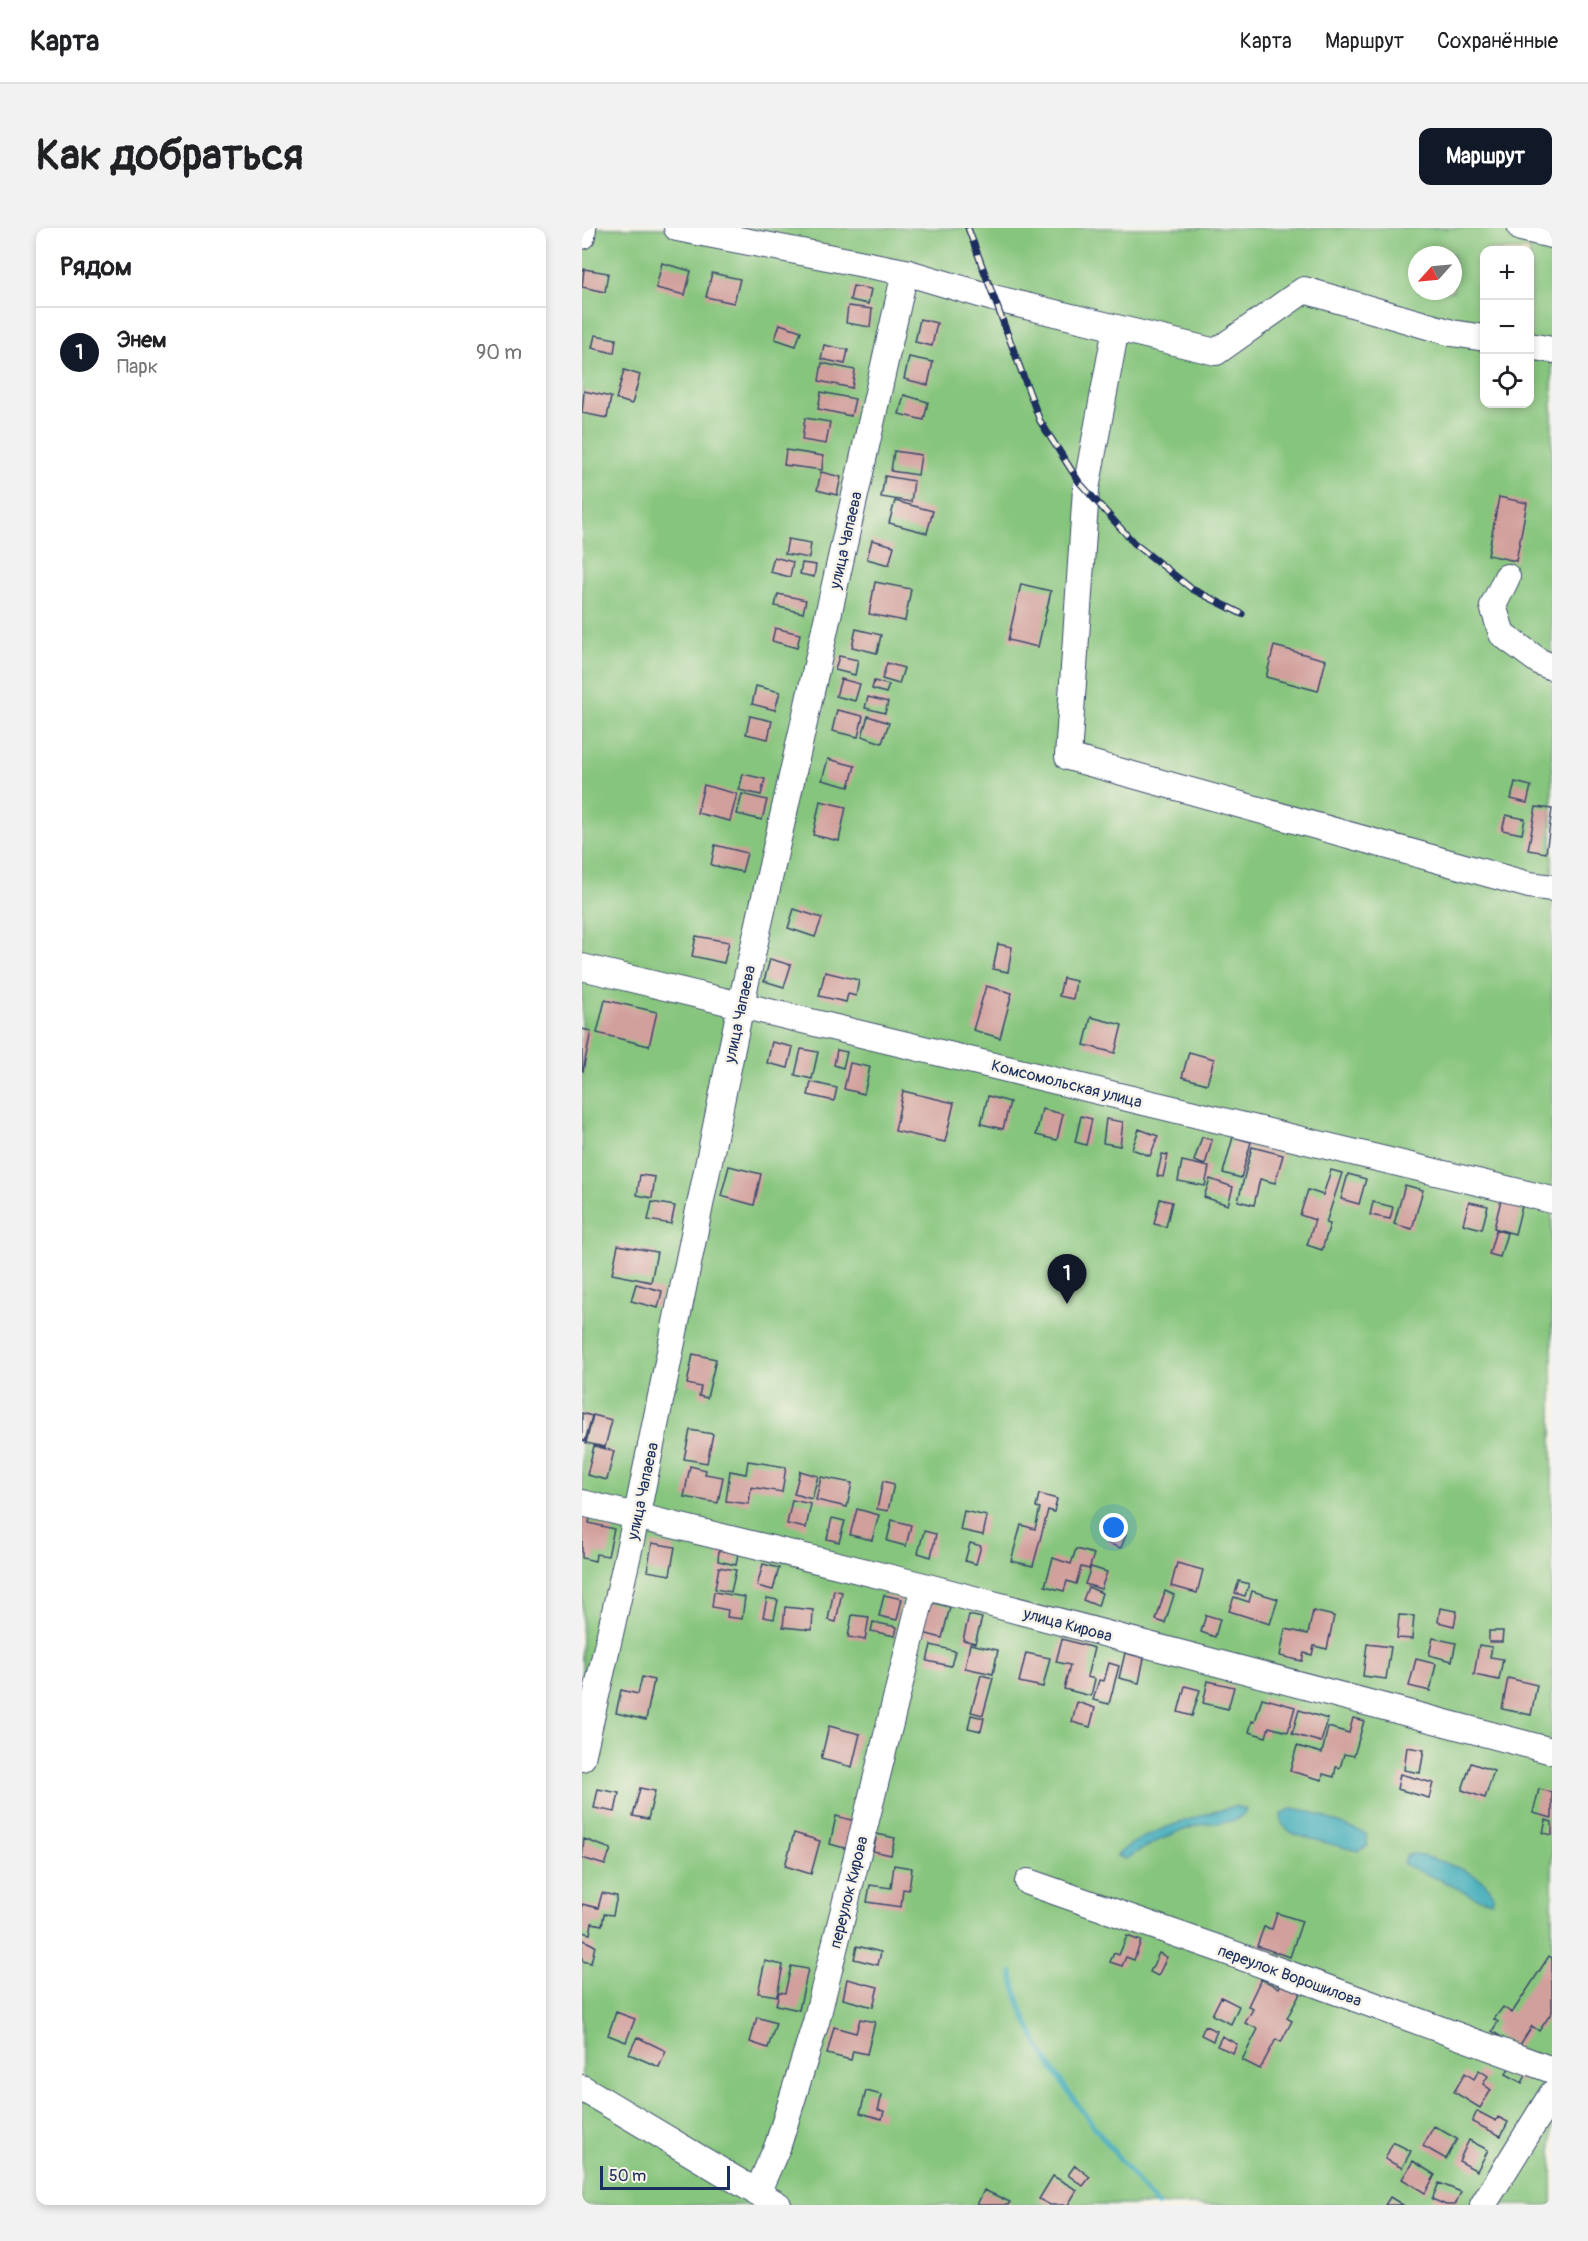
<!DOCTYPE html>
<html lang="ru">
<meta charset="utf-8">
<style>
body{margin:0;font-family:Pangolin,sans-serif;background:#f2f2f2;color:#202124}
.controls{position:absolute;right:18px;top:18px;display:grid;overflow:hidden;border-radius:12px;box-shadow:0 3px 9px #0003}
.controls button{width:54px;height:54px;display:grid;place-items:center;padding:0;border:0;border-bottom:2px solid #e0e0e0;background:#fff;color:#202124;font:30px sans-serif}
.compass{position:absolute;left:826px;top:18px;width:54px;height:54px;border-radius:50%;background:#fff;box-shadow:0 3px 9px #0003;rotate:243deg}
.scale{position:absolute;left:18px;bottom:15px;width:130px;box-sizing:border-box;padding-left:6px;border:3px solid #1b2f5e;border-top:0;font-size:16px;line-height:21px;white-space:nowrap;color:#1b2f5e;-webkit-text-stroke:4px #f7f3e8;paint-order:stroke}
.you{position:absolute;left:532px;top:1300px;width:21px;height:21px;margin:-15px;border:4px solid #fff;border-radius:50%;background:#1a73e8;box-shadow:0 0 0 9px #1a73e833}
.badge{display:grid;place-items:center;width:39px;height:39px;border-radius:50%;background:#111827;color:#fff;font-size:20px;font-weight:700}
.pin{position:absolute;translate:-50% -50px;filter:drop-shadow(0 2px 3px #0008)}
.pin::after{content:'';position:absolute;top:32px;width:21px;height:18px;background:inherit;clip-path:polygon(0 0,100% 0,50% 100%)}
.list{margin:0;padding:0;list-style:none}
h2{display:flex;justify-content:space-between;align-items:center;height:78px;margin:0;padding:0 24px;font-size:26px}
h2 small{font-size:20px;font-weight:400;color:#757577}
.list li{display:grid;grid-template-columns:39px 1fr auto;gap:18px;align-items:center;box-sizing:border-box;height:90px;padding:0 24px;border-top:2px solid #e0e0e0}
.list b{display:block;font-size:22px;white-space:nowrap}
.list p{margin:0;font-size:20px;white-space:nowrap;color:#757577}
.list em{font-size:20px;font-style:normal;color:#757577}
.icon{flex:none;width:33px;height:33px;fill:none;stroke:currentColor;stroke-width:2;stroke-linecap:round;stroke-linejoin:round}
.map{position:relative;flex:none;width:970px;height:1977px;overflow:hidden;border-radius:12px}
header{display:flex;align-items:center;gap:36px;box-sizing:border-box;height:84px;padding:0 30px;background:#fff;border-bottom:2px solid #e0e0e0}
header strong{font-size:28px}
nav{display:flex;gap:33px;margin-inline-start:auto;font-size:21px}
.intro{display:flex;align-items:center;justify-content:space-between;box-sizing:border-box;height:144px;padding:0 36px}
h1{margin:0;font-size:42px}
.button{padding:15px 27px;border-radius:12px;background:#111827;color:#fff;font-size:21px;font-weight:700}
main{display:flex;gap:36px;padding:0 36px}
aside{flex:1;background:#fff;border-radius:12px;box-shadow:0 3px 9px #0003}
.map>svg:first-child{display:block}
.green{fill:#86c57d;stroke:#507a6e;stroke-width:1.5;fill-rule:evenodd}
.water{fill:#3dacba;stroke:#2c6e8c;stroke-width:1.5}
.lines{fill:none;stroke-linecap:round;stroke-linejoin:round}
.stream{stroke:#3dacba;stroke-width:5}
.building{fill:#d19f9c}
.minor-casing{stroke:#3a496c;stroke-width:28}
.minor{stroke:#fff;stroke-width:26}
.rail-casing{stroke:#1b2f5e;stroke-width:7}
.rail{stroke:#f7f3e8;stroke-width:4.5;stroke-dasharray:14;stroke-linecap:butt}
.labels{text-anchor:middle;stroke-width:5;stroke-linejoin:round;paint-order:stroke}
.street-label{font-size:16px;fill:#1b2f5e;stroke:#f7f3e8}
</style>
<header>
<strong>Карта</strong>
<nav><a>Карта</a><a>Маршрут</a><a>Сохранённые</a></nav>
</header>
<div class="intro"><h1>Как добраться</h1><a class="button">Маршрут</a></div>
<main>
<aside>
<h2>Рядом<small></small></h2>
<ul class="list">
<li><span class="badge">1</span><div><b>Энем</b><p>Парк</p></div><em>90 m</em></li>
</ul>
</aside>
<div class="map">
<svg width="970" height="1977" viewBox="0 0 970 1977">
<rect width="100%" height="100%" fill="#f7f3e8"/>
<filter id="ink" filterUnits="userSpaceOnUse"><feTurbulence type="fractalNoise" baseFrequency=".0167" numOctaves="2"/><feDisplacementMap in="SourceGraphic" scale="12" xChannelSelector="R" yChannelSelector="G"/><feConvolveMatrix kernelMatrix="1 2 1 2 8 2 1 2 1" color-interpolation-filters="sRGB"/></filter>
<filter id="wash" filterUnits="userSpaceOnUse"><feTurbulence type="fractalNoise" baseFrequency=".008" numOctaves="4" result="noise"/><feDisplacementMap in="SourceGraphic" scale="24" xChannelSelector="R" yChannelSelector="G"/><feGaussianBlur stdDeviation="1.35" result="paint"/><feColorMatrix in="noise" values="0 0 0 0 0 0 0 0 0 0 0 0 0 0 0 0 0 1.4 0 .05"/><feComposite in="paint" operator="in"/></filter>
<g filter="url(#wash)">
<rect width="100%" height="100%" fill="#eddfbd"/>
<path class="green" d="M0,0H970V1977H0ZM903,22H948V176H903ZM835,27H871V63H835Z"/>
<path class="water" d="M653,1578L664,1582C654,1599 637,1592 622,1596C594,1602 568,1616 544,1631L535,1628C553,1605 624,1586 653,1578Z
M710,1580L727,1583L784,1606L786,1618L776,1623L711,1606L700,1596L699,1587Z
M835,1626C860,1635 900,1642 912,1667L910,1674C892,1671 877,1661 861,1653C847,1646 834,1644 821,1635L825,1627Z"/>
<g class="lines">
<path class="stream" d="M430,1744C439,1819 521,1908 567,1968L576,1977"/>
</g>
<g id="blocks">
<path class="building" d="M80,35L109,43L103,67L74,60Z
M2,41L26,45L23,64L0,59Z
M130,45L158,51L152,75L124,69Z
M271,58L289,61L286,76L268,72Z
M266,78L290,81L288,99L264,95Z
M338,91L355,95L350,118L333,114Z
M198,96L219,103L214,118L193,111Z
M13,107L34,111L32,125L10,120Z
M242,117L266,122L263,136L239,131Z
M327,129L351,134L346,157L322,151Z
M240,135L273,142L270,160L237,153Z
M42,142L58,147L50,176L34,171Z
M2,163L29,169L25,190L0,185Z
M239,164L273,171L269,188L236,181Z
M322,167L346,174L342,192L317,186Z
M223,190L248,194L244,216L220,212Z
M204,222L241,228L240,242L202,237Z
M312,223L339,227L336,247L309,243Z
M239,244L259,249L255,267L235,262Z
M303,248L332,253L329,274L299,269Z
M917,269L945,275L934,333L906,327Z
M313,273L351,283L345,305L307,295Z
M206,311L229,315L227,330L203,326Z
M290,312L312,318L307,337L285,331Z
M192,329L211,334L208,349L188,344Z
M220,335L234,337L232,349L218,346Z
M293,354L329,361L323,393L287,386Z
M439,356L469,363L456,419L426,412Z
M196,366L224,372L221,385L193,378Z
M193,400L218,406L215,420L190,413Z
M274,401L299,407L295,425L270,419Z
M692,418L744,432L736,463L684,449Z
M257,428L276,432L273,447L253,442Z
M305,435L322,440L317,456L300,451Z
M259,451L278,456L273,473L254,468Z
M292,453L307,457L304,465L290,461Z
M174,458L198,464L193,482L170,476Z
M286,469L306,474L303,485L283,480Z
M255,482L281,488L276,509L250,503Z
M168,488L190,493L186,511L164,506Z
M286,488L307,495L300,515L280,508Z
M246,531L273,538L267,559L240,552Z
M161,546L183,551L179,567L157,562Z
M933,554L949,558L945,575L929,571Z
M122,557L155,566L148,593L115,585Z
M160,566L185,572L180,592L155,586Z
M238,573L264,579L257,613L231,607Z
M954,579L970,581L964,625L946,622Z
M924,587L943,591L940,606L920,602Z
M133,617L165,625L160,644L129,637Z
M212,681L240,690L233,709L206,700Z
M114,708L147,714L142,735L110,728Z
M416,716L430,719L426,744L411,741Z
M188,731L209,737L202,759L182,753Z
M243,744L277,752L274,768L266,766L264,774L237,768Z
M481,750L494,753L491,771L477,768Z
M404,758L430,765L418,810L391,802Z
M23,772L75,784L67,818L15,805Z
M509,789L540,797L533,825L502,817Z
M0,801L9,803L1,843L0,842Z
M190,814L211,819L206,840L185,835Z
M219,821L236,824L230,851L213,847Z
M255,822L265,824L261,840L252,837Z
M607,824L632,831L625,856L600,849Z
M268,835L288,839L282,866L262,861Z
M229,854L255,860L252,873L226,867Z
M321,863L372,875L363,914L313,903Z
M406,868L428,874L421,901L399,896Z
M460,881L481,886L475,912L454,907Z
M499,888L510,891L504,917L493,914Z
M524,891L541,894L538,918L521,915Z
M557,901L576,908L568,928L550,921Z
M620,909L630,912L623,937L612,933Z
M651,909L669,914L659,950L641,945Z
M670,919L701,927L693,955L678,951L672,977L656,973Z
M580,926L586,927L581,949L575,948Z
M600,933L627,939L623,958L596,953Z
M147,938L179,946L172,977L139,968Z
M749,942L760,945L744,995L748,996L740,1022L725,1017L733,992L718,987L726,962L741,967Z
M766,946L784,951L777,976L759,971Z
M58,947L73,949L70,970L55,967Z
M628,951L651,959L646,977L622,969Z
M823,957L841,962L830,1001L812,996Z
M578,971L590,974L584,999L572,996Z
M919,972L940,978L933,1006L912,1000Z
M70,974L93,978L89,996L66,992Z
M791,974L811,979L808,991L788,987Z
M887,974L906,978L900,1001L881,996Z
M914,1002L925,1005L918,1029L907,1026Z
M36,1017L75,1024L69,1054L30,1046Z
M54,1056L80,1063L76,1080L49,1073Z
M111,1126L134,1131L125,1170L117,1168L119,1159L105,1156Z
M0,1185L10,1188L3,1213L0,1212Z
M11,1187L30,1192L23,1219L4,1215Z
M108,1202L131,1206L125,1235L102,1231Z
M12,1218L32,1223L25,1252L5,1247Z
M166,1233L204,1239L200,1264L169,1259L167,1276L144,1273L148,1243L164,1246Z
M108,1238L124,1242L123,1246L141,1249L136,1275L102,1269Z
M218,1243L236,1248L230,1271L212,1266Z
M239,1249L270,1255L265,1279L234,1272Z
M301,1253L312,1256L306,1283L295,1281Z
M457,1266L475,1271L472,1284L466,1282L451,1338L429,1333L439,1297L453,1301L458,1280L454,1279Z
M210,1272L229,1276L224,1300L205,1296Z
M275,1281L297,1287L290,1312L268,1307Z
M382,1283L405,1288L401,1307L378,1302Z
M0,1288L8,1290L7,1295L32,1301L26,1328L14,1326L13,1333L0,1330Z
M250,1290L263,1293L257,1314L245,1311Z
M310,1292L329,1297L324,1318L305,1313Z
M530,1301L544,1306L539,1320L525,1315Z
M342,1303L354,1306L349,1329L336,1325Z
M70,1315L93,1319L88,1347L65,1343Z
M388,1315L399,1318L394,1336L383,1333Z
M494,1321L512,1326L507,1341L499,1339L494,1356L485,1353L482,1363L463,1358L471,1330L489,1336Z
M137,1322L156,1326L154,1337L136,1333Z
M595,1335L621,1342L615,1365L589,1358Z
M181,1336L197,1340L191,1362L175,1358Z
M137,1339L154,1342L149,1364L133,1361Z
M509,1339L525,1344L519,1361L503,1356Z
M657,1353L667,1356L663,1368L653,1365Z
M506,1359L520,1365L516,1378L501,1372Z
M252,1362L260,1364L254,1394L246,1392Z
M583,1363L592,1367L583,1395L574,1392Z
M670,1363L696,1371L688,1396L647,1383L652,1369L667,1374Z
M132,1364L163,1369L160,1391L145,1389L146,1382L130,1379Z
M302,1367L320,1371L315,1392L297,1388Z
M185,1370L196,1372L192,1391L181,1389Z
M345,1373L368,1379L360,1410L337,1404Z
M203,1379L231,1382L230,1402L201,1399Z
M858,1380L875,1383L872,1398L856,1394Z
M731,1383L752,1388L745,1421L732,1418L730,1427L722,1425L720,1433L698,1428L703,1401L726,1406Z
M270,1387L287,1389L283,1412L266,1409Z
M387,1387L400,1390L393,1415L381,1412Z
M624,1387L638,1391L633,1409L619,1404Z
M817,1387L832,1388L830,1411L815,1410Z
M291,1394L315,1399L313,1408L289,1403Z
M907,1403H921L920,1414H907Z
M851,1410L874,1415L870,1433L847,1427Z
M480,1411L512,1420L505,1449L513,1451L509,1468L482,1461L488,1437L474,1434Z
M388,1416L416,1422L411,1446L383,1440Z
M785,1416L809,1419L804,1451L781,1448Z
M349,1417L373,1423L369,1438L345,1433Z
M897,1417L910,1419L908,1429L921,1431L917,1452L892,1447Z
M444,1425L468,1430L461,1459L437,1454Z
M543,1425L562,1430L557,1455L537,1450Z
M834,1431L854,1436L848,1463L827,1458Z
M527,1435L537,1438L527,1476L511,1472L517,1452L522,1453Z
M399,1447L411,1450L401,1487L389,1484Z
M60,1449L72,1452L64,1492L34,1485L39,1462L56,1466Z
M926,1450L955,1457L949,1487L920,1481Z
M626,1453L652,1459L646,1481L621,1475Z
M603,1458L618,1462L610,1488L596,1484Z
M680,1470L713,1479L706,1504L687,1499L684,1509L667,1504L670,1493L673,1494Z
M495,1474L513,1480L508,1499L490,1494Z
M717,1482L746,1491L739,1514L710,1506Z
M389,1487L402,1490L399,1503L386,1500Z
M771,1490L782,1493L772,1528L762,1526L758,1540L754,1539L752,1549L741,1546L740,1552L708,1543L715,1518L740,1525L746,1499L767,1505Z
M247,1498L278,1506L270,1539L239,1531Z
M825,1519L842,1522L838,1545L822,1542Z
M889,1535L912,1543L903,1570L880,1562Z
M818,1546L851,1555L847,1570L815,1561Z
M58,1560L73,1563L66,1591L51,1588Z
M16,1561L37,1565L33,1584L12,1580Z
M957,1561L970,1564V1590L951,1585Z
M254,1588L273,1593L266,1621L248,1616Z
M964,1592L970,1594V1607L961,1605Z
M212,1605L238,1613L229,1646L203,1638Z
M295,1606L313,1610L309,1627L291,1623Z
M2,1611L29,1621L23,1637L0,1630Z
M312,1637L330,1640L327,1662L321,1661L319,1679L285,1674L288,1657L309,1660Z
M20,1665L35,1668L31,1687L22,1686L20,1697L10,1695L8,1706L0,1704V1676L16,1680Z
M695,1685L720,1693L708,1729L675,1718L682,1699L690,1701Z
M545,1708L559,1713L552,1732L544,1729L540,1738L528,1734L532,1725L537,1727Z
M0,1711L13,1718L9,1735L0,1733Z
M275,1718L299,1724L296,1737L272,1731Z
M577,1725L585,1729L576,1748L568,1744Z
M967,1728L970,1730V1784L957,1803L950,1798L936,1820L910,1803L916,1794L912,1791L921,1779L930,1785Z
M183,1733L201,1737L195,1768L176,1765Z
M209,1738L226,1741L217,1782L194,1777L197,1764L203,1765Z
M265,1751L296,1759L291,1779L261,1771Z
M679,1751L697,1760L700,1754L719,1764L705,1790L710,1793L699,1814L694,1811L678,1841L660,1832L676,1801L663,1795L671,1781L666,1778Z
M639,1769L657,1778L649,1796L630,1787Z
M34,1784L53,1791L44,1814L26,1807Z
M175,1789L194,1795L186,1820L168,1814Z
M278,1791L293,1794L285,1826L271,1823L269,1832L245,1826L252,1799L274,1805Z
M623,1798L635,1803L631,1813L619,1807Z
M640,1808L655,1816L651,1825L635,1818Z
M55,1809L84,1823L77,1839L47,1826Z
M929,1836L945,1845L940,1855L924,1846Z
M897,1842L906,1848L901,1856L909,1862L898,1880L872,1864L883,1845L892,1851Z
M284,1863L300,1867L296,1882L302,1883L300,1891L278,1885Z
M895,1883L914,1893L916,1889L926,1894L919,1908L890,1894Z
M852,1898L875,1911L864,1931L841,1918Z
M887,1912L906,1922L895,1943L877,1933Z
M811,1914L829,1923L820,1940L803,1931Z
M831,1933L853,1947L843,1965L820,1951Z
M493,1937L508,1949L501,1958L486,1947Z
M471,1948L495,1962L486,1977H468L457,1971Z
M857,1955L879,1964L873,1977H864L850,1971Z
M402,1962L428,1974L426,1977H395Z
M808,1969L821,1977H803Z"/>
</g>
</g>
<g filter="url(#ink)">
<use href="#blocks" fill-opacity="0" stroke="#3a496c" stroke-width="1.5"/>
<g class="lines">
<g class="minor-casing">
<path id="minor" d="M95,0L323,44L411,70L634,124L722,62L870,105L903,110
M939,0L970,7
M0,8L1,0
M534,100L504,261L486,529L947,657L970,660
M948,118L970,122
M925,349L911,378L920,406L958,434L970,439
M0,739L970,972
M0,1275L342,1358L970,1523
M0,1530L55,1286L159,776L323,44
M446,1654L635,1720L970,1842
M0,1860L196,1977
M175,1965L196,1917L234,1794L342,1358
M901,1977L970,1866"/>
</g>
<use href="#minor" class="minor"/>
<g class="rail-casing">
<path id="rail" d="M386,0L458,193L497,254L552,315L610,361L660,386"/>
</g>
<use href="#rail" class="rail"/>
</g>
</g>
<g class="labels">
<g class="street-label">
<text transform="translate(263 312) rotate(-77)" y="6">улица Чапаева</text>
<text transform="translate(157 786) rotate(-78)" y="6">улица Чапаева</text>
<text transform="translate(485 855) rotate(14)" y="6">Комсомольская улица</text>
<text transform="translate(60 1263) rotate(-78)" y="6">улица Чапаева</text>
<text transform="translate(486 1396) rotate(15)" y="6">улица Кирова</text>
<text transform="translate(266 1664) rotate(-76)" y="6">переулок Кирова</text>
<text transform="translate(708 1747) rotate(20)" y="6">переулок Ворошилова</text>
</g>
</g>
</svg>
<div class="controls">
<button>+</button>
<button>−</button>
<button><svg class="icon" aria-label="locate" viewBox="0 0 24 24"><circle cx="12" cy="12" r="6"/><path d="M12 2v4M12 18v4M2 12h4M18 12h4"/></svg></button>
</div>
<svg class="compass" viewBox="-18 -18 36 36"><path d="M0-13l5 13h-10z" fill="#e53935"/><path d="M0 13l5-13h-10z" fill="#757577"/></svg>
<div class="scale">50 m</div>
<div class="you"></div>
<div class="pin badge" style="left:485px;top:1076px">1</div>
</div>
</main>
